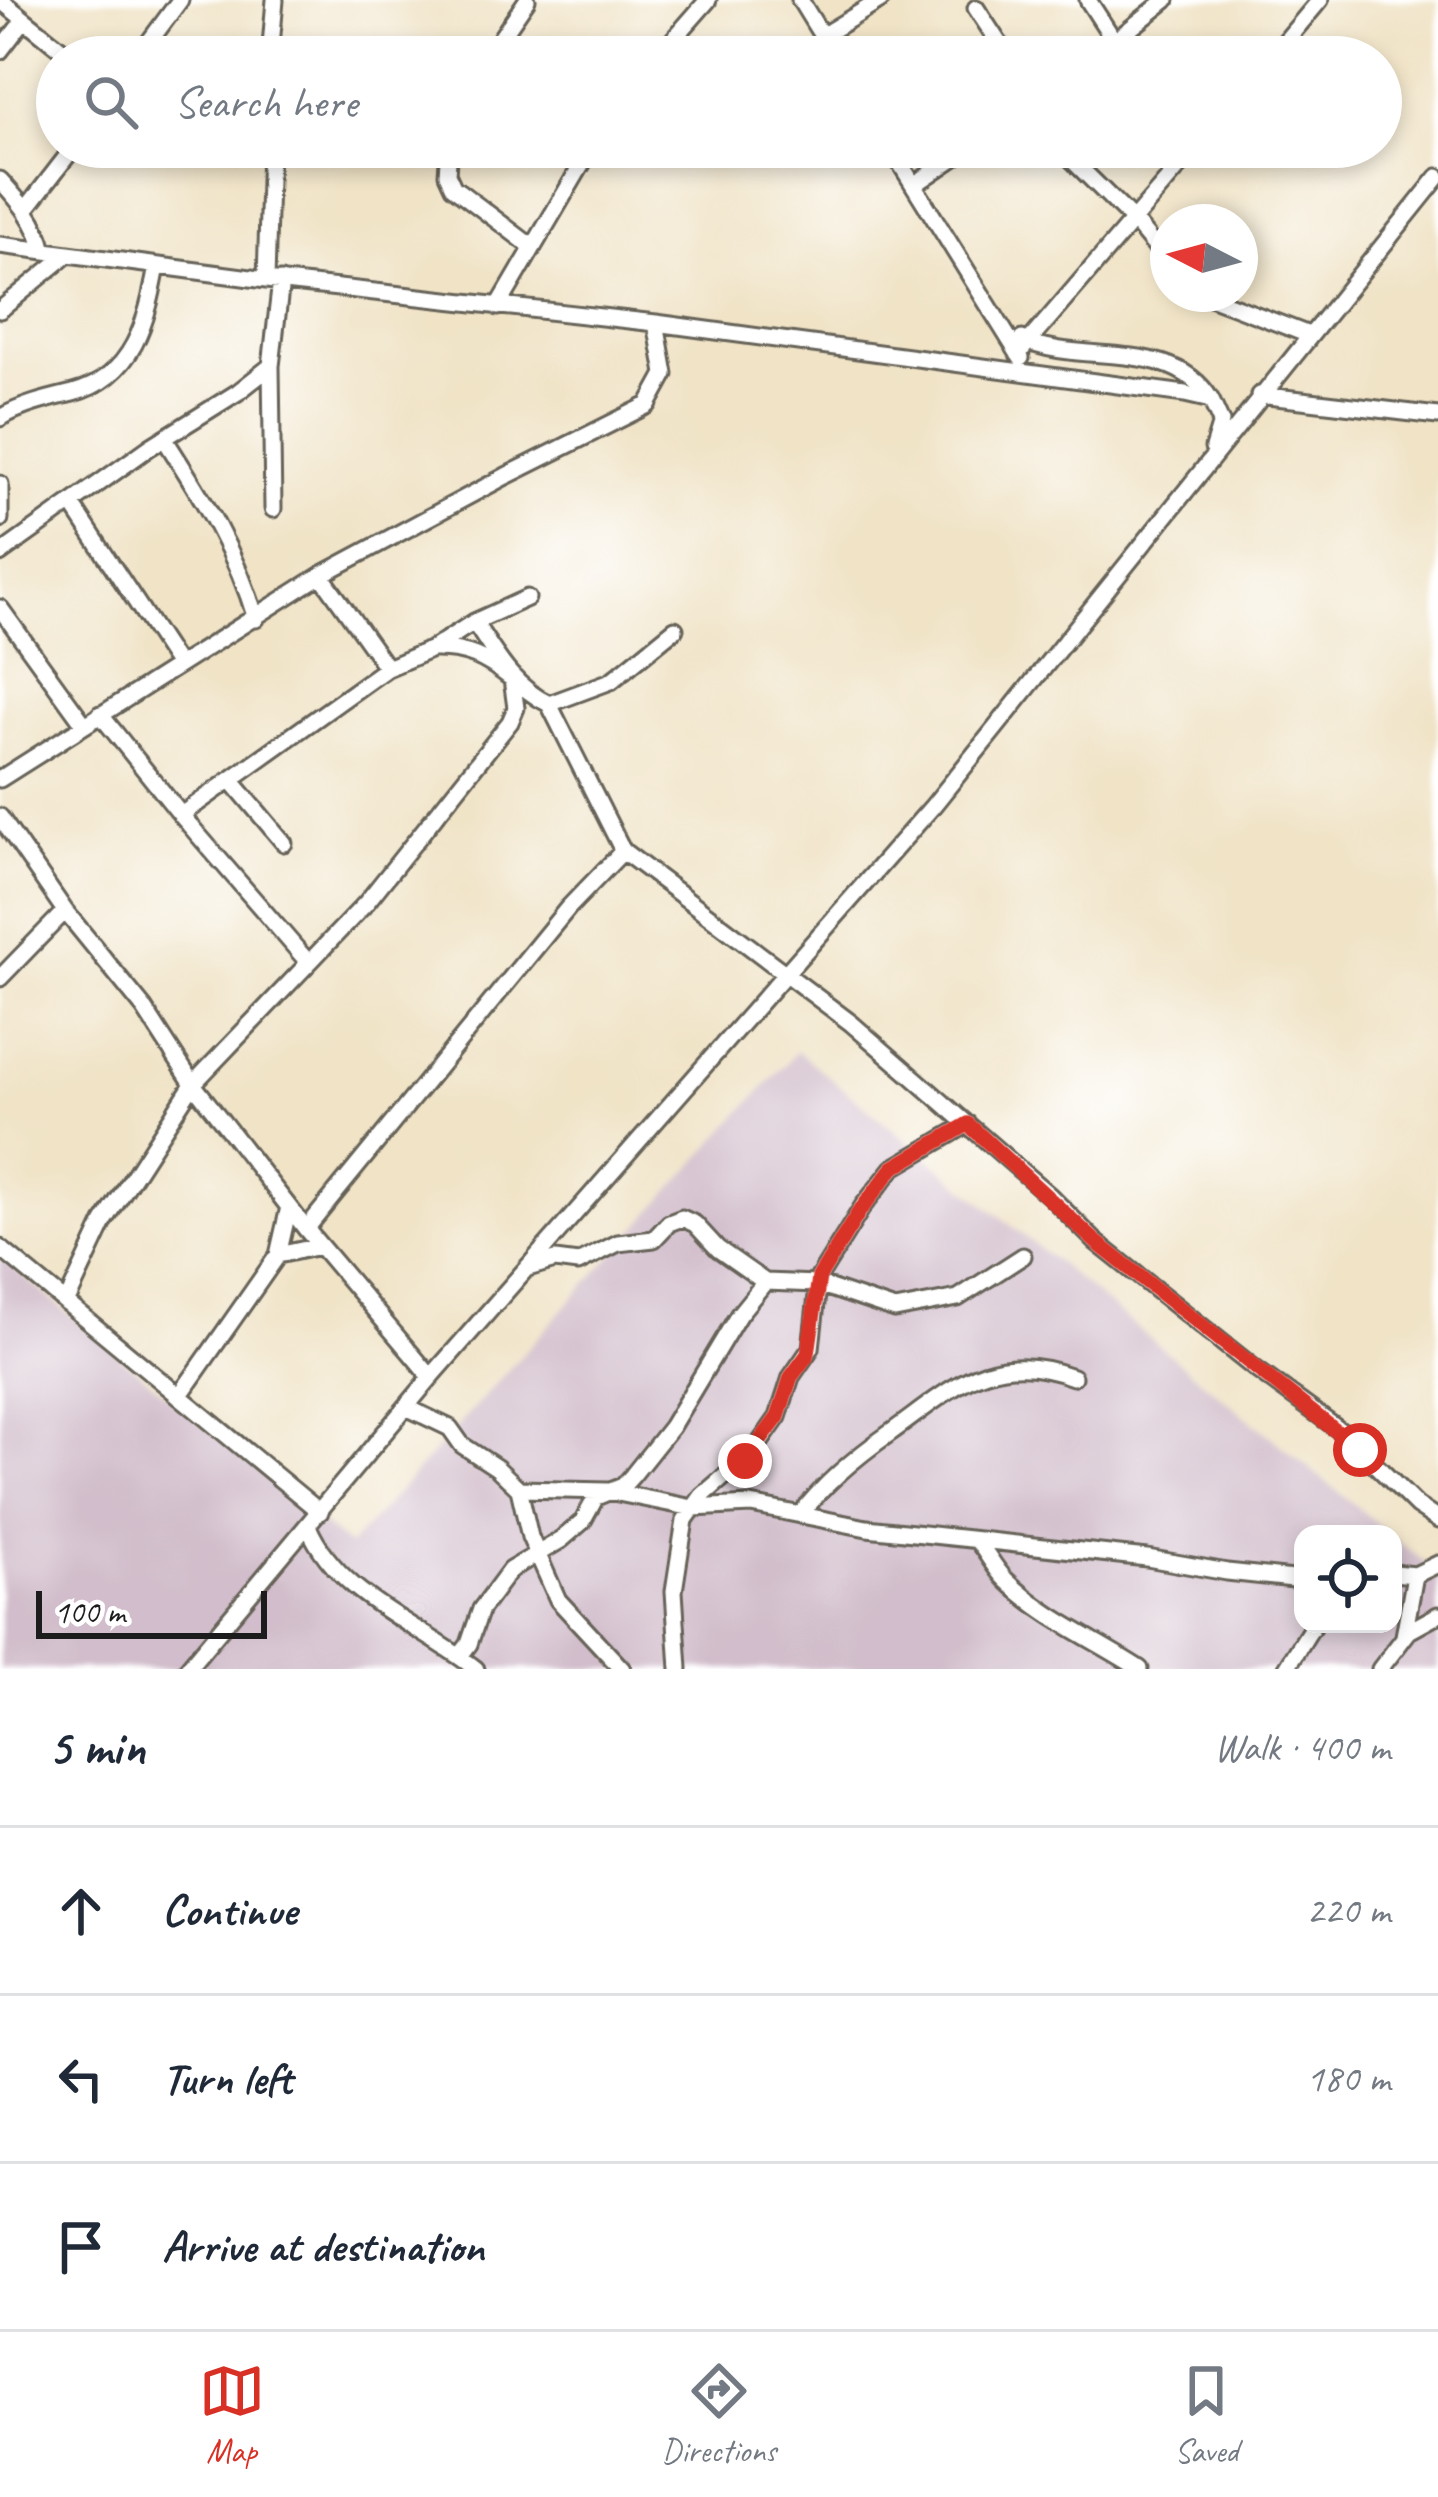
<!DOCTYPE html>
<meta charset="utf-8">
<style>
body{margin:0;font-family:Caveat,sans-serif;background:#f6f6f7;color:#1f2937}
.controls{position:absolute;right:36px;bottom:36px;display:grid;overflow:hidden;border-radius:24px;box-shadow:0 6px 18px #0003}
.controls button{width:108px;height:108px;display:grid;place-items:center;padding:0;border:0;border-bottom:3px solid #e0e1e3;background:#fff;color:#1f2937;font:60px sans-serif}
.compass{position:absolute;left:1150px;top:204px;width:108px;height:108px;border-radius:50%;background:#fff;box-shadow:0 6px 18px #0003;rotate:276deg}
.scale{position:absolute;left:36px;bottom:30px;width:231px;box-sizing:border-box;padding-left:12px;border:6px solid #1c1c1c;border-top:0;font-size:33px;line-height:42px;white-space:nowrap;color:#1c1c1c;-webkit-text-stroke:9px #fff;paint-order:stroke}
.stop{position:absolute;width:36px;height:36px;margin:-27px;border:9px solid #d93025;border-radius:50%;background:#fff}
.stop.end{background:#d93025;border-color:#fff;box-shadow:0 3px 12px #0008}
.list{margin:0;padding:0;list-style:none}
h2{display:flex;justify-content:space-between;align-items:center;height:156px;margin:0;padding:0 48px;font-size:51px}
h2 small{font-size:39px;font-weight:400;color:#747a83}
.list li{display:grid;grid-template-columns:78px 1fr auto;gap:36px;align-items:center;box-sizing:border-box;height:168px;padding:0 48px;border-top:3px solid #e0e1e3}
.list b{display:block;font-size:45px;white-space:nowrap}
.list em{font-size:39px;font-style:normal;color:#747a83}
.icon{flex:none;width:66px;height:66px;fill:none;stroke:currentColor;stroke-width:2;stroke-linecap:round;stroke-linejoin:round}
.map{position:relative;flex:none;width:1438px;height:1669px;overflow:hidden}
.search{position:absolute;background:#fff;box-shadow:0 6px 18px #0003;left:36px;right:36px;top:36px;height:132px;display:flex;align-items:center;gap:30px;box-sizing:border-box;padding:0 42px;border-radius:66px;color:#747a83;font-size:45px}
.sheet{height:660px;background:#fff}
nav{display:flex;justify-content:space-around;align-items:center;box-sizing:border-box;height:168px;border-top:3px solid #e0e1e3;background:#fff;font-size:33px;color:#747a83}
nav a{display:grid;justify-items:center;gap:6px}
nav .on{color:#d93025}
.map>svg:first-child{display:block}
.industrial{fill:#d1bdcb}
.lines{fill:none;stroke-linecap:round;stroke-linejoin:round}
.street-casing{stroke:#666258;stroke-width:21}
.street{stroke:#fff;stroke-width:15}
.route{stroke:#d93025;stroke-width:15}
</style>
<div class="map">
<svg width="1438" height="1669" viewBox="0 0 1438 1669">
<rect width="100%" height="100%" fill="#fff"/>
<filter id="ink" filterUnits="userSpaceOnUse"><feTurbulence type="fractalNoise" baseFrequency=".00833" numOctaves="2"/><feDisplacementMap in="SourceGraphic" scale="24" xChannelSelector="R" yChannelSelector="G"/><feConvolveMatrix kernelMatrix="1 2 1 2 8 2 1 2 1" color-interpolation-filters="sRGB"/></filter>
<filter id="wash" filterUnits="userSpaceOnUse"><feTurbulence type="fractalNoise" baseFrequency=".004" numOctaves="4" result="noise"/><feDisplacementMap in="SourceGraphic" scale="48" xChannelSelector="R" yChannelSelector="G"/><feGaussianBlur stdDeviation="2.7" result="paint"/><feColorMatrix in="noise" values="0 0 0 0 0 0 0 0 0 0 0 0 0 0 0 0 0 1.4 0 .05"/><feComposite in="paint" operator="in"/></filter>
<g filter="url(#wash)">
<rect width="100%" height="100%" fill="#f0e3c6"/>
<path class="industrial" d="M797,1051L1390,1534H1303V1624H1393V1537L1438,1573V1669H0V1257L349,1546Z"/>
</g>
<g filter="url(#ink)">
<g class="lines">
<g class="street-casing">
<path id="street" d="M0,0L71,57
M800,0L835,57
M1088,0L1115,42
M976,8L1008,57
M822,36L881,0
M0,51L24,20
M138,57L180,0
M270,57L275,0
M488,57L527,0
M658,57L708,0
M1095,57L1166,0
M1272,57L1320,0
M449,147L447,174L453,187L532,247
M890,147L1021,358
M1059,147L1134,221L1168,262
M0,180C20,202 37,221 44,251
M914,185L970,147
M26,209L74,147
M0,245L266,280L656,323L1185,394L1211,400L1221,422L1213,448
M266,280L270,147
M1202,294L1309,335
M498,307L592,147
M0,310L68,254
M1022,339C1080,367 1173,336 1211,400
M1018,354L1196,147
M1259,395L1438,416
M0,418C22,405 48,399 73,393C134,377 147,321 157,266
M164,438C202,497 236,551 256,619
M0,484V519
M71,503L177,664
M273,509L271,366L281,281
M0,554L150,447L238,392L271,366
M321,575L387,668
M0,608L84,724
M474,622C496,655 512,686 549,704L623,851L851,1023L1050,1196L1096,1242L1254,1368L1342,1432L1417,1506L1438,1520
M549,704L611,681L675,629
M100,714L181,815L307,961
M0,779L321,575L506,476L648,405L665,374L656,323
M231,780L284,843
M181,815L387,668L432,649L474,622L527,598
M0,817L65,911L144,1008L193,1084L306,1229L431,1377
M0,978L65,911
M306,1229L568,908L623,851
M0,1248L320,1512
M278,1255L320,1246
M528,1268L555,1260L578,1263L618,1243L654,1239L669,1223L682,1218L695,1224L718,1249L765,1282
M66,1303L104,1222L193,1084L366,903L510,722L516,708L512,679C486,658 466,648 432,649
M180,1395L278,1255L289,1207
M406,1407L450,1428L462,1445L497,1468L519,1489L530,1537L558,1600L622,1669
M519,1489L608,1491L693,1508L751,1505L867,1528L1147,1558L1227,1572L1303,1580
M801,1514C826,1481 857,1456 890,1433C952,1389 991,1346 1073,1377
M308,1526C338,1597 420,1624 476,1669
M978,1542C988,1554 994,1568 1006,1580C1046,1619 1094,1639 1140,1669
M1393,1573L1415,1575L1438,1564
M1404,1636L1415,1575
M460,1656L469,1644L481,1609L510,1570L561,1540L583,1521L596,1497L623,1486L632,1476L671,1427L739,1314L765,1282L818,1284L895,1310L958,1298L1023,1256
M187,1669L431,1377L932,807L1438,177
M679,1669L674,1591L685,1520L702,1496L754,1451L778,1417L791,1377L811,1348L819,1277L863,1206L893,1168L968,1124
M1286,1669L1314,1624
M1380,1669L1409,1631L1438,1615"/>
</g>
<use href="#street" class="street"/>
</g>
</g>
<g class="lines" filter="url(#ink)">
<path class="route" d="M745,1461L778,1417L791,1377L808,1354L819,1277L859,1212L893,1168L968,1124L1096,1242L1360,1450"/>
</g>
</svg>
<div class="controls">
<button><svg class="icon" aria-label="locate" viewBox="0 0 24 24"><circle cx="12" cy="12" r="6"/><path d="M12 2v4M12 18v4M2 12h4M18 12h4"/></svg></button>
</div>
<svg class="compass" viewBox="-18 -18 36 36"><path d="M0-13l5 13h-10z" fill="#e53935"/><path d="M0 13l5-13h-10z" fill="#747a83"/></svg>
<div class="scale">100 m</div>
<div class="stop" style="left:1360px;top:1450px"></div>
<div class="stop end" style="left:745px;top:1461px"></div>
<div class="search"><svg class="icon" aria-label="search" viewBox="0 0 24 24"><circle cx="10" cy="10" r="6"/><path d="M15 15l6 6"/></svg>Search here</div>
</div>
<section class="sheet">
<h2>5 min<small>Walk · 400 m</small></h2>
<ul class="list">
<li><svg class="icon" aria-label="ahead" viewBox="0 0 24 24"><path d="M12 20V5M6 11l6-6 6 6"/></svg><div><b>Continue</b></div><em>220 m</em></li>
<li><svg class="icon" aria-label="left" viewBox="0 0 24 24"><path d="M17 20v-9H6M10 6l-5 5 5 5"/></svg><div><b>Turn left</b></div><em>180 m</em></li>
<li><svg class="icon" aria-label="arrive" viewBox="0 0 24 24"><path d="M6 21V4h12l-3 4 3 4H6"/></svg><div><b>Arrive at destination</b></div></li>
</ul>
</section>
<nav>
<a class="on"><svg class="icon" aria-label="map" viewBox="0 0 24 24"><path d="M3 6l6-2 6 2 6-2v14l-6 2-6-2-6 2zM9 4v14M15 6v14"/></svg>Map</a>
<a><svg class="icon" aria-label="directions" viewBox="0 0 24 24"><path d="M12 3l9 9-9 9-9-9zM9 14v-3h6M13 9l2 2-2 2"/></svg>Directions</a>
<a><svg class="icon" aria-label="saved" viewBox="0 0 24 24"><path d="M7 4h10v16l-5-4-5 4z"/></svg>Saved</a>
</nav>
